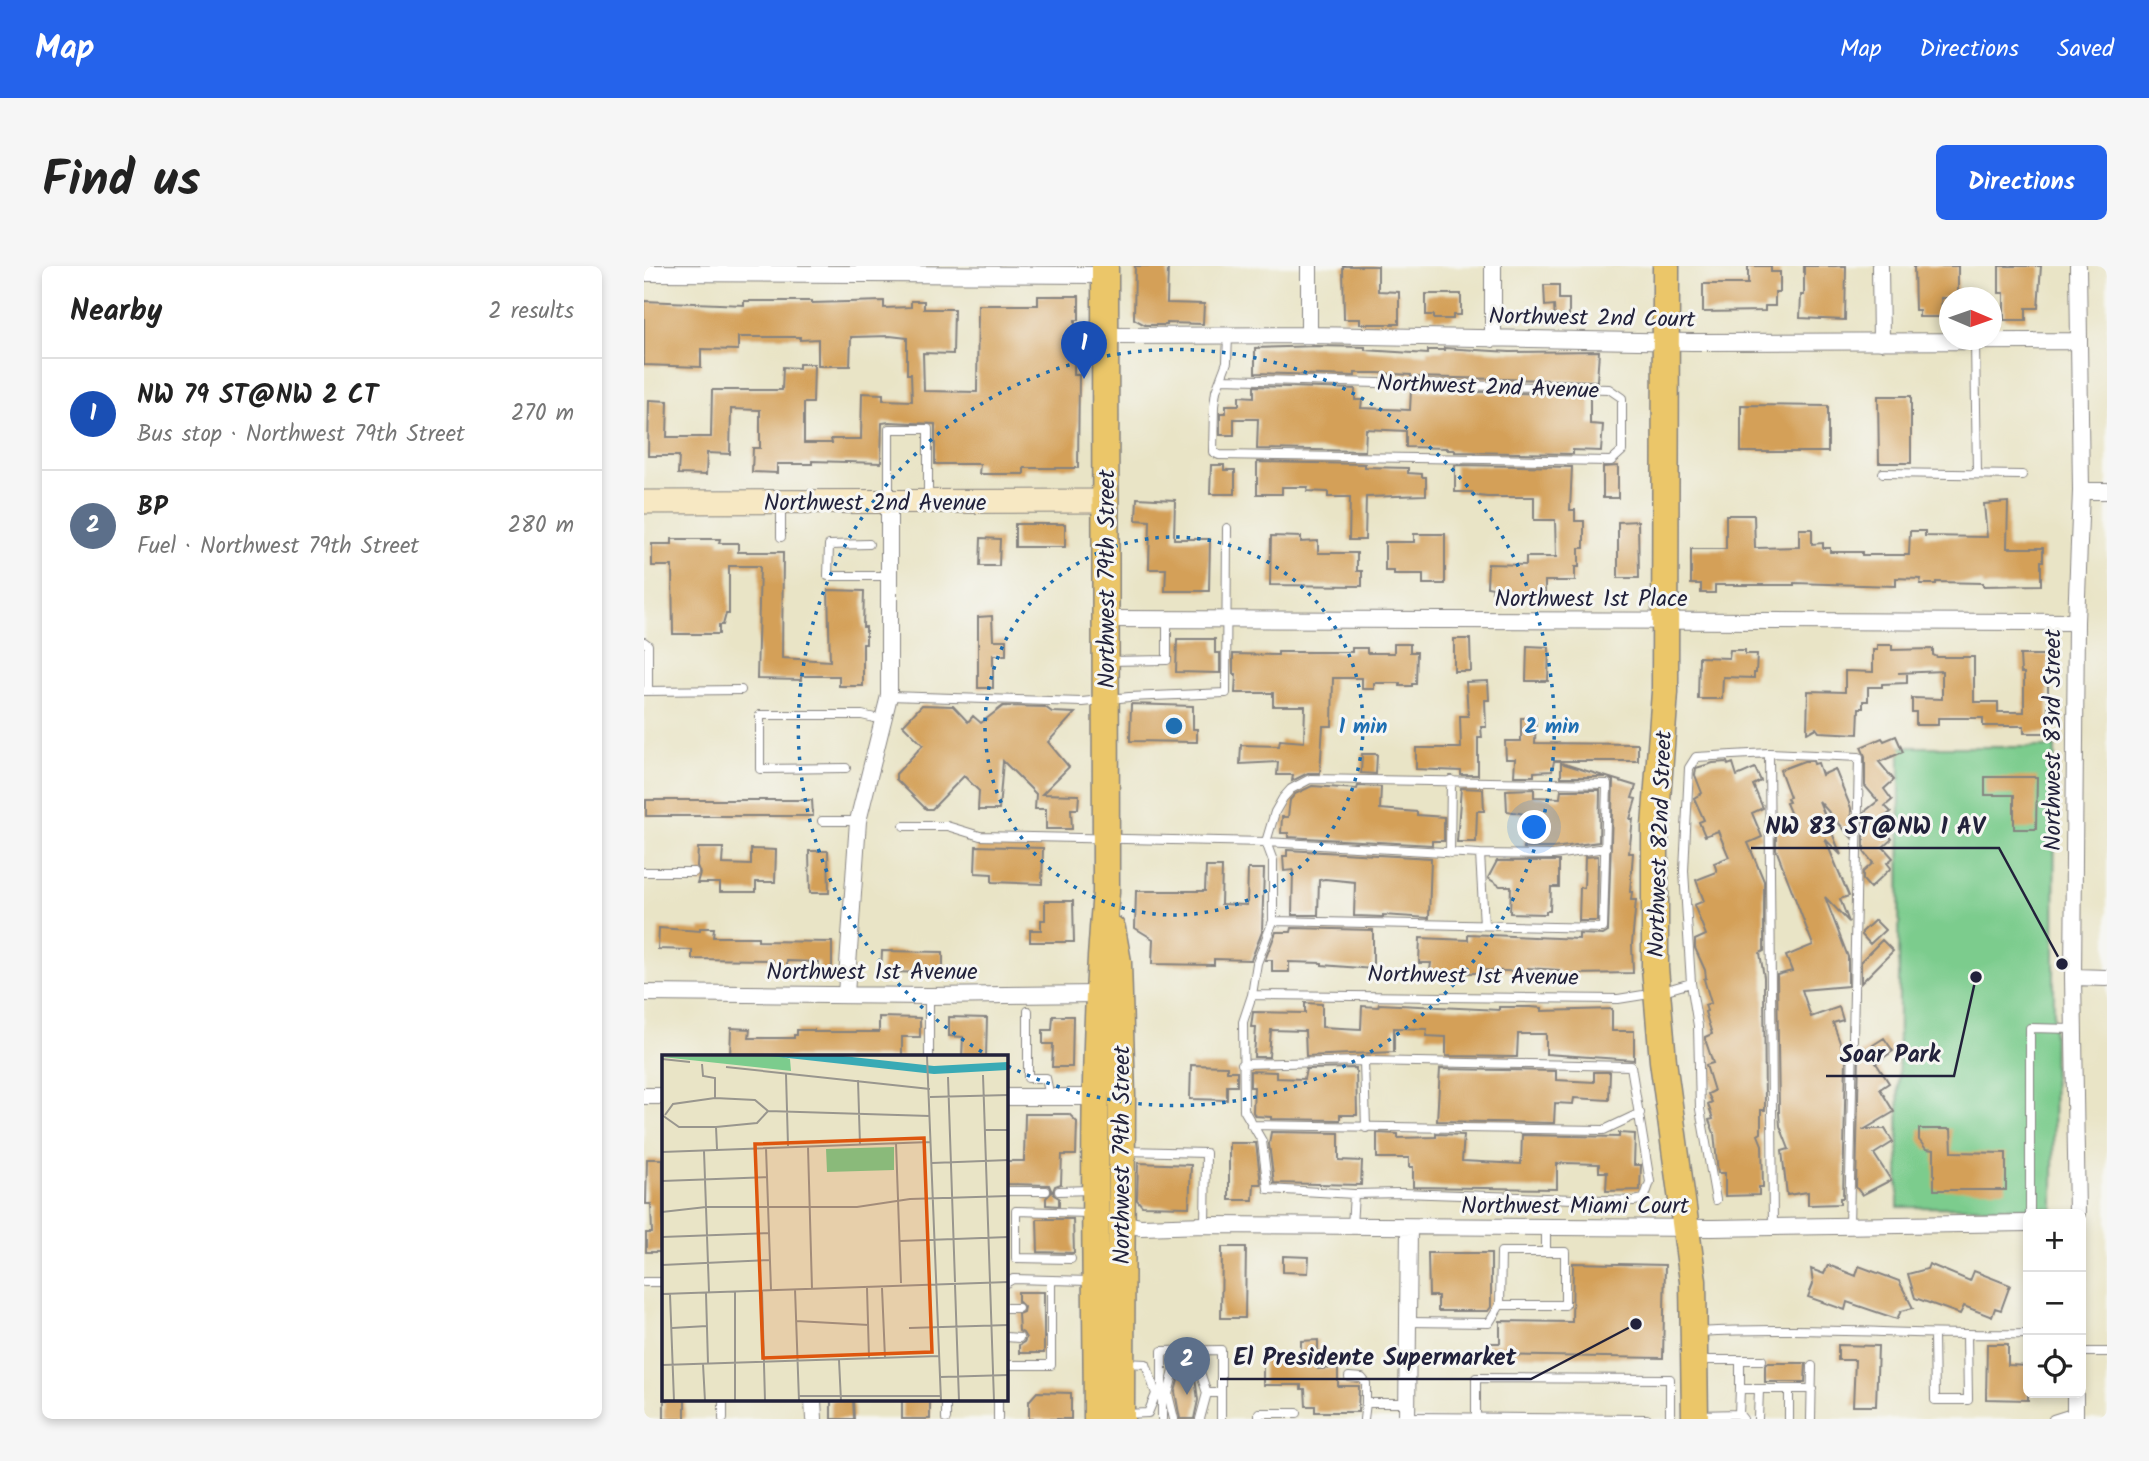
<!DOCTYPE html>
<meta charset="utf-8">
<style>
body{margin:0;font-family:Kalam,sans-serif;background:#f6f6f6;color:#222}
.controls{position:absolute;right:21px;bottom:21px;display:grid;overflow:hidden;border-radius:10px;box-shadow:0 4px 10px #0003}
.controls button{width:63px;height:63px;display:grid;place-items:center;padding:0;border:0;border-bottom:2px solid #e0e0e0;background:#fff;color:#222;font:35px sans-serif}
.compass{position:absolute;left:1295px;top:21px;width:63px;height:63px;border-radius:50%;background:#fff;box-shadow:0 4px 10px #0003;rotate:92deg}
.you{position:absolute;left:891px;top:562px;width:24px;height:24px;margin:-18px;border:5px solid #fff;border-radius:50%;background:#1a73e8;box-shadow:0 0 0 10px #1a73e833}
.badge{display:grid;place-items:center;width:46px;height:46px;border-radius:50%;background:#2563eb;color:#fff;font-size:23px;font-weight:700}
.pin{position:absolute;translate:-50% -58px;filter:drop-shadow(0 2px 4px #0008)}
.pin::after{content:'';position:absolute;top:37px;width:24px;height:21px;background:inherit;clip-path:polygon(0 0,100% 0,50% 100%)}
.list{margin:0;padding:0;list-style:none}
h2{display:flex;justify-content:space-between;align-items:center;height:91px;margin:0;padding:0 28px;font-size:30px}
h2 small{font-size:23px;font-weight:400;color:#767676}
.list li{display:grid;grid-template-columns:46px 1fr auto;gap:21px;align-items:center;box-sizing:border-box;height:112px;padding:0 28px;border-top:2px solid #e0e0e0}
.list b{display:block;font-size:26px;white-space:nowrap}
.list p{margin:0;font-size:23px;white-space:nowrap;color:#767676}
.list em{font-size:23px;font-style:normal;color:#767676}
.icon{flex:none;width:38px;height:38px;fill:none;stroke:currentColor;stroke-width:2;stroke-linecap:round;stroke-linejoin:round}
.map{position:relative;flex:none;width:1463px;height:1153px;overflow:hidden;border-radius:10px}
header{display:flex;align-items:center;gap:42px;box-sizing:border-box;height:98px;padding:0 35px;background:#2563eb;color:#fff}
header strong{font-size:33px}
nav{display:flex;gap:38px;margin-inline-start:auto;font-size:24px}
.intro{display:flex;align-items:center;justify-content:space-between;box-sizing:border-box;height:168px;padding:0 42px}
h1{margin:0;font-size:49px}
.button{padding:18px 32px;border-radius:10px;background:#2563eb;color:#fff;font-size:24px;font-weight:700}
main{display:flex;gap:42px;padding:0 42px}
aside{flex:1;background:#fff;border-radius:10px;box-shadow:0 4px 10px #0003}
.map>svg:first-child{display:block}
.green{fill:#7ccc8d;stroke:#4f7764;stroke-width:2}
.building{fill:#d4a058}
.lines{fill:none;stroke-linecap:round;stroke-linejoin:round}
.lane-casing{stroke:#868380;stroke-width:10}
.street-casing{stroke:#868380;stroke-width:18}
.secondary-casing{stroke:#868380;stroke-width:25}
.primary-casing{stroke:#868380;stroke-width:29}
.lane{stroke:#fff;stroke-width:8}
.street{stroke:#fff;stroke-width:16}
.secondary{stroke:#f7e8c3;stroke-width:23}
.primary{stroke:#ebc669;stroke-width:26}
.ring{fill:none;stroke:#1f6fb2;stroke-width:3.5;stroke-dasharray:3.5 7}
.labels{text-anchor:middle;stroke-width:6;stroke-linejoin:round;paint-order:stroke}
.street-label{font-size:23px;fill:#22223b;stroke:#f6f6f2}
.inset-road{fill:none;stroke:#99968e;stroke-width:2}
.view{fill:#de560e;fill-opacity:0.15;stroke:#de560e;stroke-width:3.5}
.inset-edge{fill:none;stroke:#22223b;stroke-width:3.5}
.centre{fill:#1f6fb2;stroke:#f6f6f2;stroke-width:3.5}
.ring-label{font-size:21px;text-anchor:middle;font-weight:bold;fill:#1f6fb2;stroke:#f6f6f2;stroke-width:6;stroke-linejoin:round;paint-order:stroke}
.leader{fill:none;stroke:#22223b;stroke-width:2.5}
.callout-dot{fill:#22223b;stroke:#f6f6f2;stroke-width:2.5}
.callout-label{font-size:24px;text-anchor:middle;font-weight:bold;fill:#22223b;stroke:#f6f6f2;stroke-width:6;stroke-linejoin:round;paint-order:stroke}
</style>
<header>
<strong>Map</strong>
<nav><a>Map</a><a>Directions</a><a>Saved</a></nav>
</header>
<div class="intro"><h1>Find us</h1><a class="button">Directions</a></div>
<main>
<aside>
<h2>Nearby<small>2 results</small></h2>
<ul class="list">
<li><span class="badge" style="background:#1a4fb4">1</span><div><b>NW 79 ST@NW 2 CT</b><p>Bus stop · Northwest 79th Street</p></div><em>270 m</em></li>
<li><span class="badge" style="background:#5c6f8a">2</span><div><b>BP</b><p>Fuel · Northwest 79th Street</p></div><em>280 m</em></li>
</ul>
</aside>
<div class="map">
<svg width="1463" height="1153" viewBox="0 0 1463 1153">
<rect width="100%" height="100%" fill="#f6f6f2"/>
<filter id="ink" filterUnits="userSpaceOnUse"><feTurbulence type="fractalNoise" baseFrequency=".0143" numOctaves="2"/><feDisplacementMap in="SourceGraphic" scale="14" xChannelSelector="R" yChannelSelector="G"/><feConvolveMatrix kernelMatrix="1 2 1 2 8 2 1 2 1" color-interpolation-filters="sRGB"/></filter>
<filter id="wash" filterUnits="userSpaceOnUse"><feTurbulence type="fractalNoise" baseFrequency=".00686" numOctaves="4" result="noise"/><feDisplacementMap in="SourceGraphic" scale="28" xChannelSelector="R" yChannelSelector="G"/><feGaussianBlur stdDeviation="1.57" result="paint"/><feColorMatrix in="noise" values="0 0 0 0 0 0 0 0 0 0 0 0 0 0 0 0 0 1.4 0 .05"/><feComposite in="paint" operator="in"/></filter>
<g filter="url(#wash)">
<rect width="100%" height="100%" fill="#e9e4c6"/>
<path class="green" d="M1256,481H1411L1409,942L1254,941Z"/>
<g id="blocks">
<path class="building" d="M491,0H524L523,37L560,38L559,58L523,57V59H501L490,53Z
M699,0H734V25L755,26V58H716V53H700Z
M1104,0H1127V6H1136V26H1131V40H1121V45L1059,46V18H1104Z
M1160,0H1202L1201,54L1156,52L1157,29H1160Z
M1270,0H1314V32H1297L1298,51H1275V44H1271Z
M1355,0H1397L1394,42H1382V54H1360V27H1355Z
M900,19H915V33H925V56H911L910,39L901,40Z
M782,28H817V49H809V53H790V49H782Z
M394,30H435V54H431L430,109H435L434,202H380V208H335L336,198H291V158L245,156L238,157L237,197L168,195V198H133V207L108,206L109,182H116V144L87,143L86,188L63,187L62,209L34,208L35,190H4L5,134L24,135L23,171H67L68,124H138L139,101L155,102V98H170L169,137H160V177H188L187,173H217L218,127L239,128V134L268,135L267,108H263V72L246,70L207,71L206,100H174V73L156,74V71H94V84L57,83V101L0,99V35L100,39V35H168V37L240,35V42L267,41V35H280V43H310L309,88L279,87L280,125L333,126L334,39H394Z
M672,80L721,81V84L784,88V84H800V82L866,86L955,85L953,115L767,111V109L734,107H711V110L611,107V82Z
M610,120L711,123V134H718L717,142L766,144L767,124L946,129V158L959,159L957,185L929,184V188L811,186V184H803V182L762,181V165L722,163L721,185L613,183L614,153H590V169H576V147H582V139H595V130L610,131Z
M1234,130H1267V197H1235Z
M1097,139L1184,140V186H1097Z
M613,196L721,198V201L764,202V207L778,208V211H782V229L722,231L721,274H705L706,231H684V226L663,225L664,221H638V228H613Z
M567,199H580V204H591V228H566Z
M811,199L928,201L926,244H931V255H940V282H935V301H931V315H901V328L848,326L849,322L843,321L844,298L882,299V291H912L911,254H890V231H843L828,229V226H811Z
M974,200V232H959V201Z
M493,232L531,234L530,273H566L565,325H521L522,303H505L506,255L492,254Z
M1364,236L1363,282H1399V295H1397V319L1339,320V317L1292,316V318H1276L1277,313L1252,312V320L1150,317V319H1071V327H1057V318H1047V283H1082V249H1110L1111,282L1155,281V263H1168V278L1179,277V282H1186V286H1218V289H1265L1266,265H1281V270L1343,271L1340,238Z
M994,255L995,312H974V256Z
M371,258H421V281H371Z
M770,268H801V318H779V308H750V305H741V276H770Z
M627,270L657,271V276L674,275V287H713V305H718V320L626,319Z
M337,272L356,273L355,300H336Z
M28,273H76L75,277H94V286H139L138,392L186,395L184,324L220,325L219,361H222V378H219V420H195V410H157V414L113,413L116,300H85V348H82L79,359H75V368H29L28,300H8V278H28Z
M348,350L349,374H362V389H349V422H334V351Z
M533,373H571V387H576V407L532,406Z
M810,373H826L827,405H810Z
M750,378H766V386H773L772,418H768V420H756V417H730V423H718V412H689L688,460H679L676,507H664L648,515L649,509H633L634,496L596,498L597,479L635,480L636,474L660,476L661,440H629V427H591L592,408H589V388L634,389V386H708V382H723V387H750Z
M1233,379H1248V384L1289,383V389L1293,391H1330V436H1354V446H1380V407H1377L1376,389H1404V467H1380V460H1339V452H1294V459H1272V446H1268V432L1298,433V405L1254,407H1263V417L1238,418V421H1224V435H1219V442H1215L1214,468L1175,466L1172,462L1163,467L1164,425L1201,426V405L1229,406V384H1233Z
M883,380L905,381L904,415H882Z
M1086,384H1101V388H1113L1112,407H1110V412L1079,411L1078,433H1054L1055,391L1085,392Z
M844,415L845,434H841L842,461H837L838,472H834V509H817V505L772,503V482H817L816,450H824L822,416Z
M487,438L549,440V463H553V476L486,475Z
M278,439L309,440L324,456L329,450L337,457L359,440L401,441L408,446L431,447L404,476L425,501L398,528L435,529L434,543H427L428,563H402V543H391L392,528L359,495L355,544H334L335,525L320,510L288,543H282L252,513V508L279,479L259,459Z
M877,452H892L891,477L994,478V495H910L908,505L890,506V510H870L871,493H862L861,475H877Z
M1252,470L1259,486L1235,496L1250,514L1240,523L1248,534L1241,540L1247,546L1234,556L1248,573L1239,581L1249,592L1243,597L1247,602L1226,622L1219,614V606L1229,597L1220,586V546L1234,535L1221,520V490L1217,481L1238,472L1240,475Z
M718,488H733L732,508L717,507Z
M1160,495H1169L1170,498L1174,497L1178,509L1191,503L1207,542V571L1175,535L1197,589L1181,573L1205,630L1196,633L1205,656L1181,631L1204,691V720L1158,724L1167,751L1195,741L1199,754L1189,757L1202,793L1199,932H1196V938L1164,939V926L1143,929L1138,885L1145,883L1136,860L1135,847L1133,709L1148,705L1142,690L1169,679L1132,583V563L1150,556L1142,537L1145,536L1143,532L1146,531L1136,504Z
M1083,496L1084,499L1089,497L1093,510L1111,502L1117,515L1109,519L1119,542L1108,547L1118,571L1104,577L1120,615V685L1116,687L1120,711L1121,844H1117V867L1114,869L1118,879L1119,921H1115V929L1081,930V907H1074L1070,867L1065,854L1069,853L1064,838L1068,836L1064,828L1070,825L1062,799L1069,797L1061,773V771L1068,768L1061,746L1063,745L1061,739L1067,737L1060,713L1062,712L1061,704L1051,682V674L1062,669L1050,639L1060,635L1052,614L1073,606L1070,597L1085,591L1074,565L1061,570L1055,556L1060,554L1050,532L1058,527L1051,509L1052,502L1069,497Z
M917,497L992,520L988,532L992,533L986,553H989L985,587H989L986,626H988L987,634H992L988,678L989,707L927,708H915V704L884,702V706L839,704V707H822L786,704L787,697H775L776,672L824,674V668L935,673V668L959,669L964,666L969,515L963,511H917Z
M1341,511H1393L1392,563H1370V529H1341Z
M668,520L713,523L714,520L737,521L736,543L773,546V549L800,551V575H788V579L644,571V567H637L638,551H644L646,534L651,528Z
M817,522L839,523L840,545H833L832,576H813Z
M890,523V531L916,532L917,524H956L955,576L909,582H880L881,548L863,545L862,524Z
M2,534H168L169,550H2Z
M332,580L399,582L398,618L348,616V608L331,607Z
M54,582H79L78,598L107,599V583L132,584L131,616H112V626H76V617H53L56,607L53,600Z
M643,584L787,592L785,652L739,649V651L710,650L711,616L681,613L675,614L674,649H648L649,604L640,605L639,590H643Z
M165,585H184L185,627H166Z
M954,590L953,655H935L936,621L940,622L941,591Z
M853,595H915V621H907L906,645H902V648L866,647L867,620H856L844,612Z
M562,601H578L577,638L603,639L604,603H620L618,666L607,694L570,693V699L508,698L509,673L491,662L492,625H561Z
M401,635H429L430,676H386V664H397V654H401Z
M1231,654L1241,664L1226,678L1218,669V666Z
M15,662L56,665V662H70L69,671H114V675L188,676V709H175V696L143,695V708H129V694L48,693V684L14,683Z
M648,662L729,664V703L678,699V697L645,696V706H628V694H621L632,666H647Z
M1238,674L1249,685L1217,717V695Z
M238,685L299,686V707L237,706Z
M661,737L678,738V761L717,763L718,740L734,741L735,738L855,744V741H886L898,742V745L968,743V765H990V794L902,788V768H874L873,791L802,790V771L782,770L783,763L750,762V786L662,790L661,765L627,764L625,791H610L612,761H607L609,746L661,747Z
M409,750H429L428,801H408L409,778H399V764H408Z
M235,751L276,752V771H258V791H86L87,762L106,763L105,772H150V769H153V764H170V766H235Z
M305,751L343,752L342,791H318L319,771L305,770Z
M1240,772L1249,785L1232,797L1245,817L1236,823L1250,846L1221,863H1241L1249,876L1230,888L1247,914L1218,929L1212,921L1215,788Z
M547,799L583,800V805H593V820H583V834L546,833Z
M712,802L713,849H696V854L627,853V851L611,850L609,846L610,821H606V805L632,806V812L660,813L662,803Z
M796,803L912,805V814L950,816V806H966L965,834L930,832L929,838L911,837L910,857L793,855Z
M381,848H425L433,856L432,889H418L417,918L411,920L409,925L410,929L415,932V940L402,939V932L408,926L405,919L362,918V895H380Z
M1275,863H1307L1308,886L1362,887V924H1290V884L1282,883L1275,874Z
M627,866L695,867V894L718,895L717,919L630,917L625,878Z
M733,867L754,868V872L792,871V868L820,869L818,895L877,898L878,869L975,871V867L991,868L990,899H997L996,924L962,925L963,906H955V898L921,897L913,898V923L769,921V901H765V892H733Z
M585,877H612L617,918H610L609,934H585Z
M3,893H19V986H2V967H8L7,938H2Z
M494,897L547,899L545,941L498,940L493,934Z
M393,953H429L430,987L394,986Z
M578,981H602L601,1052H577Z
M784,987H847V1041L844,1045H794V1030H785Z
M639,990L665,991L664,1007L639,1006Z
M929,997L1021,999L1019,1092L844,1089V1077H856V1055L928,1056Z
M1285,998L1326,1015L1330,1005L1366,1019L1357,1044L1351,1042L1348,1051L1320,1040L1316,1048L1271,1032L1264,1008L1283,1003Z
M1184,999L1212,1010L1215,1000L1255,1015L1269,1042L1257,1045L1253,1053L1203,1036L1201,1044L1164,1031L1169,1018L1167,1003L1180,1008Z
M374,1026H400V1087H375V1079L380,1076L382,1072L379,1067L375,1065L374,1048L379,1046L380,1041L374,1035Z
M674,1074V1103L694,1102V1120H715L714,1146H671V1140H662L661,1123H657V1119H619V1090L657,1091V1075Z
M1343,1078H1364V1099L1384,1100V1134L1342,1133Z
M1194,1079L1234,1080L1232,1140H1209L1211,1094H1194Z
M549,1096L554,1134L550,1153H536L531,1126L537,1103L536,1097Z
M1123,1097H1162L1161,1116H1121V1099Z
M393,1126L427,1127V1153H385V1135Z
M20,1134H41V1153H20Z
M187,1134H209L210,1153H187Z
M258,1134H286V1153H258Z"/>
</g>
</g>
<g filter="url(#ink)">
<use href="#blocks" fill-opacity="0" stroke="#868380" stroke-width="2"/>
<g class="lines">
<g class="lane-casing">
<path id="lane" d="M1331,75L1333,208
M578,113L965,123L978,132V185L967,195L575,189L569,186L570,140L572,125L583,96L584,69
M1239,207L1378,209
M245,233V163H284V233
M137,271V239
M225,278L185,279L184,310H246
M0,376L4,379V425
M464,395L523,394V354
M0,425L97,424
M245,430L438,436L485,431L582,427L583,262
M1125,487L1129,962
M202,502L116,503V449H218L239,454
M178,555H214
M260,560H303L336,570L622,576L836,588L909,589L962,582
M806,587L807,514
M836,588L840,659
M0,606H50
M608,729L974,733L1012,727L1047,717
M384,745V812H402L406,831
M285,791V730
M720,795L722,862
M598,798L720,795L987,800L1006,916L1000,933L990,935L757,927L710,928L624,923L618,875L600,844L599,756L608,729L613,697L629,655V595L622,576L631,546L639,532L647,523L666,513L963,518L959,662L629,655
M607,859L960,864L996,847
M483,885L562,887L561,959
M362,925H402
M415,925L446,924
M1072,934L1056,843L1054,760L1047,717L1040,605L1045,502L1052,491L1125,487L1215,491L1205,961
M1386,948V762L1430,763
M708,960L710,928
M427,993L372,992V945L446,947
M0,1016H19
M362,1017L369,1013L446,1015
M856,1039L857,986H902
M362,1042H374
M764,1056L845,1057L856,1039H921V986H902V961
M1055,1066C1164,1060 1275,1070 1384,1068
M1290,1068L1291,1134H1324L1323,1069
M362,1071L375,1072
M1437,1086H1463
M1054,1094H1118
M1096,1094V1123H1168
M481,1097L502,1098L512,1128
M362,1099H407V1014
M554,1100L563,1127L556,1153
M705,1111L718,1112L722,1117V1137
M563,1127H577V1153
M354,1134V1153
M480,1148L504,1147L512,1128H524
M1095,1148L1096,1123
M1055,1149L1095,1148L1099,1153
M763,1151L1003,1153
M79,1153V1134
M302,1153V1134
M518,1153V1085L577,1084V1127
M530,1153L524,1128L531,1101
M615,1153V1147H653
M720,1153L722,1137H763
M832,1153V1112L1026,1113V1153
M1114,1153L1115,1123
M1145,1153V1123
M1167,1153L1168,1100
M1409,1153L1431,1146"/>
</g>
<g class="street-casing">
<path id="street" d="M665,0V69
M1236,0L1237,76
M0,7L461,9
M462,70L665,69L1048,76L1434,75
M849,73V0
M1437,225H1463
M461,353L1432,356
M1429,711L1463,712
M0,727L285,730L455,728
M202,728L214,555L245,430V236
M0,830H19
M362,831H453
M1433,948L1429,711L1432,356L1437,225L1434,0
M477,957L497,961L561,959L1068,962L1384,957
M169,1134L170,1153
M763,1153L765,961
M1431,1153V1127"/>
</g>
<g class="secondary-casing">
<path id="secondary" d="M0,236L462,235"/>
</g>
<g class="primary-casing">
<path id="primary" d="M1022,0L1021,426L1011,561V702L1019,795L1049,1015L1051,1153
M468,663L474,696L478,830L477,1153
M453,1153C452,978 446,801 462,626L461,0"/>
</g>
<use href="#lane" class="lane"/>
<use href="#street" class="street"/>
<use href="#secondary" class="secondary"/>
<use href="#primary" class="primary"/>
</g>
</g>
<g class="ring">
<circle cx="530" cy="460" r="189"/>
<path d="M347 791A378 378 0 1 1 364 800"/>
</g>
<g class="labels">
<g class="street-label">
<text transform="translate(948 51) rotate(1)" y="8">Northwest 2nd Court</text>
<text transform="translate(844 120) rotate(2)" y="8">Northwest 2nd Avenue</text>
<text x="231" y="244">Northwest 2nd Avenue</text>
<text transform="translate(462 313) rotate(-90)" y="8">Northwest 79th Street</text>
<text x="947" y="340">Northwest 1st Place</text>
<text transform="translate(1408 474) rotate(-90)" y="8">Northwest 83rd Street</text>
<text transform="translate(1015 578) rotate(-88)" y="8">Northwest 82nd Street</text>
<text x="228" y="713">Northwest 1st Avenue</text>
<text transform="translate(829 709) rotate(1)" y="8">Northwest 1st Avenue</text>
<text transform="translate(477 889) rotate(-90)" y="8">Northwest 79th Street</text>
<text x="931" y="947">Northwest Miami Court</text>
</g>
</g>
<g transform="translate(18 789)">
<rect width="346" height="346" fill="#e9e4c6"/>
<path d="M119,1L128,4L129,16L0,2ZM232,92V115L165,117L164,94Z" fill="#7ccc8d"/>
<path d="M108,1H181L272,11L346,7V15L272,19Z" fill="#39aab5"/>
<path class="inset-road" d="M265,1L279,346M0,4L28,7M40,9L41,21L53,23V43M64,12L268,34M124,19L126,91M321,20L332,346M286,22L293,227M196,25L198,90M268,42L347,40M0,60L17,72H54L95,68L106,56L268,61M3,60L11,49L53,43L93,45L106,56M54,72L55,94M323,75H347M234,88L239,228M146,92L150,234M104,93L109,235M42,96L47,237M0,97L268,87M270,108L347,105M0,126L106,122M0,157L44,152H195L248,144L347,141M0,182L107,178M238,186L347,182M0,210L107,205M293,230L297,346M205,233L207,303M220,233L223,303M133,234L137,346M100,236L103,346M73,237V346M44,238L46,309M0,239L347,227M8,239L12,346M134,266L207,270M10,273L45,271M247,273L347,270M177,305L179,346M41,309L43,346M0,310L277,301M278,322L347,320M137,341H279"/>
<path class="view" d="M262,83L270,297L101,303L93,89Z"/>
<rect width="346" height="346" class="inset-edge"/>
</g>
<circle cx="530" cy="460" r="10" class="centre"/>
<g class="ring-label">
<text x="719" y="467">1 min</text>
<text x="908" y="467">2 min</text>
</g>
<path class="leader" d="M1418 698L1355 582H1107M1332 711L1310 810H1182M992 1058L887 1113H576"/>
<g class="callout-dot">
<circle cx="1418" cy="698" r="7"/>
<circle cx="1332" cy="711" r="7"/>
<circle cx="992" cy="1058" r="7"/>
</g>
<g class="callout-label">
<text x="1231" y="568">NW 83 ST@NW 1 AV</text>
<text x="1246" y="796">Soar Park</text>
<text x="731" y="1099">El Presidente Supermarket</text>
</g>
</svg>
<div class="controls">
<button>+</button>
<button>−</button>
<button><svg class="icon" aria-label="locate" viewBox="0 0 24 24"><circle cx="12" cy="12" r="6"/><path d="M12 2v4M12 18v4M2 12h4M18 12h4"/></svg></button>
</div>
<svg class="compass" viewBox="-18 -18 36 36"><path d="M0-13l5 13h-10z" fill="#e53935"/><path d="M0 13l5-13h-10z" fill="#767676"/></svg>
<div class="you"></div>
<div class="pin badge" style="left:440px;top:113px;background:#1a4fb4">1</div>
<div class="pin badge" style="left:543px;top:1129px;background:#5c6f8a">2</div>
</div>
</main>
